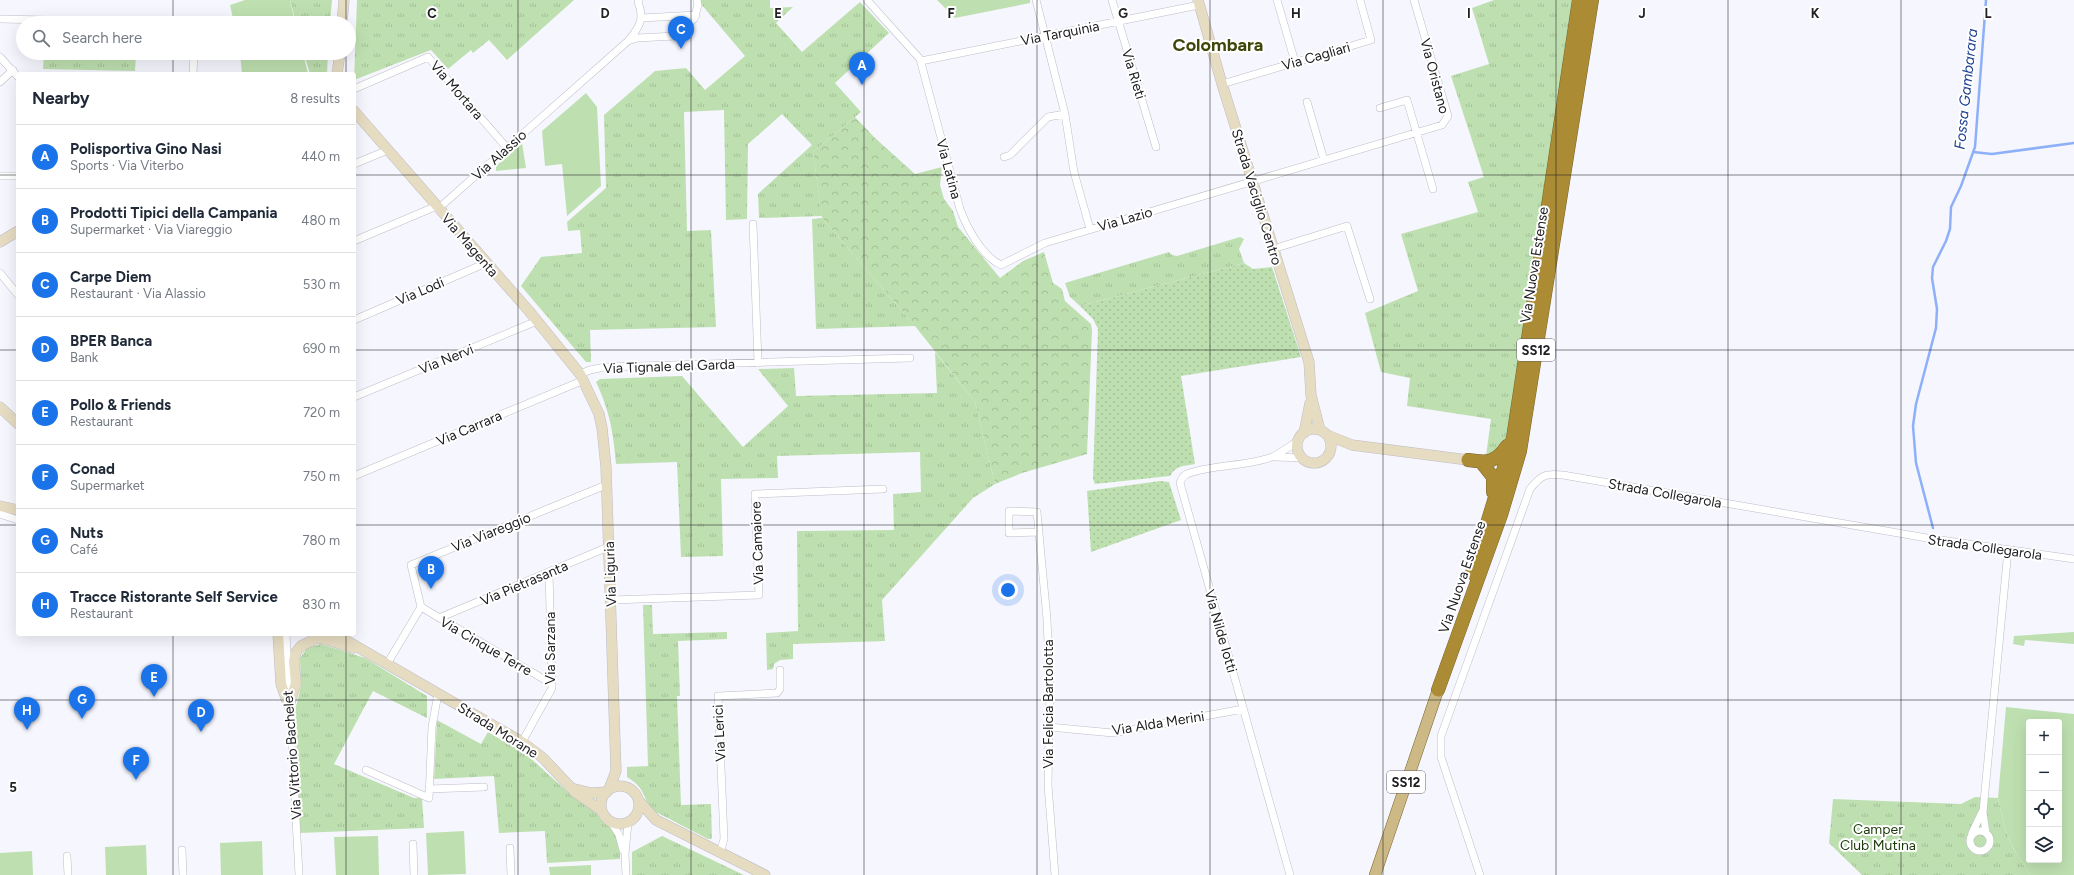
<!DOCTYPE html>
<meta charset="utf-8">
<style>
body{margin:0;font-family:Figtree,sans-serif;background:#f2f2f3;color:#1f2937}
.controls{position:absolute;right:12px;bottom:12px;display:grid;overflow:hidden;border-radius:4px;box-shadow:0 4px 16px #0002}
.controls button{width:36px;height:36px;display:grid;place-items:center;padding:0;border:0;border-bottom:1px solid #e0e1e3;background:#fff;color:#1f2937;font:20px sans-serif}
.you{position:absolute;left:1008px;top:590px;width:14px;height:14px;margin:-10px;border:3px solid #fff;border-radius:50%;background:#1a73e8;box-shadow:0 0 0 6px #1a73e833}
.badge{display:grid;place-items:center;width:26px;height:26px;border-radius:50%;background:#1a73e8;color:#fff;font-size:13px;font-weight:700}
.pin{position:absolute;translate:-50% -33px;filter:drop-shadow(0 1px 2px #0008)}
.pin::after{content:'';position:absolute;top:21px;width:14px;height:12px;background:inherit;clip-path:polygon(0 0,100% 0,50% 100%)}
.list{margin:0;padding:0;list-style:none}
h2{display:flex;justify-content:space-between;align-items:center;height:52px;margin:0;padding:0 16px;font-size:17px}
h2 small{font-size:13px;font-weight:400;color:#747a83}
.list li{display:grid;grid-template-columns:26px 1fr auto;gap:12px;align-items:center;box-sizing:border-box;height:64px;padding:0 16px;border-top:1px solid #e0e1e3}
.list b{display:block;font-size:15px;white-space:nowrap}
.list p{margin:0;font-size:13px;white-space:nowrap;color:#747a83}
.list em{font-size:13px;font-style:normal;color:#747a83}
.icon{flex:none;width:22px;height:22px;fill:none;stroke:currentColor;stroke-width:2;stroke-linecap:round;stroke-linejoin:round}
.map{position:relative;flex:none;width:2074px;height:875px;overflow:hidden}
.search{position:absolute;background:#fff;box-shadow:0 4px 16px #0002;left:16px;top:16px;width:340px;height:44px;display:flex;align-items:center;gap:10px;box-sizing:border-box;padding:0 14px;border-radius:22px;color:#747a83;font-size:15px}
.panel{position:absolute;background:#fff;box-shadow:0 4px 16px #0002;left:16px;top:72px;width:340px;height:564px;border-radius:4px}
.map>svg:first-child{display:block}
.grass{fill:url(#grass-dots)}
.forest{fill:url(#forest-crowns)}
.park{fill:url(#park-tufts)}
.garden{fill:#bee0b0;fill-rule:evenodd}
.lines{fill:none;stroke-linecap:round;stroke-linejoin:round}
.stream{stroke:#8db0f8;stroke-width:2.5}
.street-casing{stroke:#bdbdc7;stroke-width:8}
.secondary-casing{stroke:#bdbdc7;stroke-width:11}
.primary-casing{stroke:#7a662e;stroke-width:12}
.highway-casing{stroke:#7a662e;stroke-width:14}
.street{stroke:#fff;stroke-width:7}
.secondary{stroke:#e6dcc2;stroke-width:10}
.primary{stroke:#cdb985;stroke-width:11}
.highway{stroke:#ab8b34;stroke-width:13}
.grid{fill:none;stroke:#202024;stroke-width:1;stroke-opacity:0.55}
.labels{text-anchor:middle;stroke-width:4;stroke-linejoin:round;paint-order:stroke}
.shield{fill:#fff;stroke:#636366;stroke-width:1}
.shield-label{font-size:13px;font-weight:bold;fill:#202024}
.street-label{font-size:14px;fill:#202024;stroke:#fff}
.park-label{font-size:14px;fill:#1a3a08;stroke:#fff}
.water-label{font-size:15px;font-style:italic;fill:#1c3f91;stroke:#fff}
.district-label{font-size:18px;font-weight:bold;fill:#3f4609;stroke:#fff}
.grid-label{font-size:13px;text-anchor:middle;font-weight:bold;fill:#202024;stroke:#fff;stroke-width:4;stroke-linejoin:round;paint-order:stroke}
</style>
<div class="map">
<svg width="2074" height="875" viewBox="0 0 2074 875">
<defs>
<pattern id="grass-dots" width="8" height="8" patternUnits="userSpaceOnUse"><rect width="8" height="8" fill="#bee0b0"/><path d="M2 2h.1M6 6h.1" fill="none" stroke="#a3c097" stroke-width="1.8" stroke-linecap="round"/></pattern>
<pattern id="forest-crowns" width="20" height="18" patternUnits="userSpaceOnUse"><rect width="20" height="18" fill="#bee0b0"/><path d="M2 6a3 3 0 1 1 6 0M12 15a3 3 0 1 1 6 0" fill="none" stroke="#a3c097"/></pattern>
<pattern id="park-tufts" width="24" height="20" patternUnits="userSpaceOnUse"><rect width="24" height="20" fill="#bee0b0"/><path d="M3 7l-1-3M5 7V3M7 7l1-3M15 17l-1-3M17 17v-4M19 17l1-3" fill="none" stroke="#a3c097"/></pattern>
</defs>
<rect width="100%" height="100%" fill="#f6f6fe"/>
<path class="grass" d="M1244,263L1253,269L1272,267L1301,357L1181,376L1195,464C1184,466 1176,465 1170,476L1095,484L1093,479L1098,329L1093,319L1080,306Z
M1160,481L1169,482L1181,520L1091,552L1087,491Z"/>
<path class="forest" d="M855,117L875,138L915,174L942,167L940,185L944,199L953,211L958,227L1000,278L1023,261L1044,252L1053,283L1062,289L1065,301L1091,324L1092,330L1087,454L1022,473L995,484L975,402L915,326L822,218L813,152Z"/>
<path class="park" d="M290,0H332L330,23H296Z
M357,0H574L507,60L489,40L473,53L471,50L448,69L431,50L354,80Z
M701,0H770V8L793,7L776,23L802,52L860,2L889,33L835,83L861,112L813,152L822,216L759,218L758,194L812,145L782,114L748,144L747,219L726,220L724,110L684,112L687,231L711,230L716,327L590,330L591,362H586L521,286L541,257L582,253L580,230L568,231L567,222L606,188L604,115L655,71L686,68L705,90L745,56L701,4Z
M1494,0H1573L1512,433L1501,452L1486,456L1491,419L1407,406L1410,378L1381,372L1365,313L1418,291L1401,234L1478,212L1468,182L1484,177L1451,76L1489,64L1472,8Z
M44,53H136L135,71L43,69Z
M304,53H328L327,74H310Z
M822,218L915,326L816,329L812,219Z
M1240,237L1244,239L1239,249L1244,263L1080,306L1070,297L1065,283L1169,252L1172,255L1177,256Z
M935,352L975,402L995,484L973,498L882,600L885,641L793,644V659L780,660L774,664L773,669L767,670L766,633L798,631L797,531L894,530L893,494L921,492L920,452L777,456L778,478L721,479L723,556L681,557L677,462L616,464C613,431 610,412 596,382L600,379L682,376L743,447L788,406L758,369L794,368L796,396L937,393Z
M643,605H652L653,634L727,632V639L678,641L680,696H677L681,805L711,804L712,839H708L654,811C642,799 647,789 627,777V767L648,766Z
M321,644L365,658L427,696V718L373,691L334,764L414,798H422L424,828L300,833L295,711L301,686L300,658L307,648Z
M437,720L481,744L488,732L526,754L571,795L595,810L601,820L612,829L620,842V859L547,863L545,831L499,833L494,776L434,779Z
M1975,797L1998,798L2006,832L2014,850L2030,875H1862L1829,843L1833,799L1961,804Z
M662,836L744,875H632V852Z"/>
<path class="garden" d="M245,0H290L295,23H234L230,5Z
M937,0H1030V3L955,18Z
M240,53H303L308,74H242Z
M586,93L597,107L601,186L567,216L562,164L545,166L542,131Z
M522,143L526,168L496,171V166Z
M2074,632V644L2025,640L2024,646L2013,644L2014,636Z
M2006,707L2074,714V875H2030L2014,850L2006,832L1998,798ZM2029,722H2059V860H2029Z
M464,831L466,874L428,875L426,833Z
M378,836L379,875H336L334,837Z
M262,841L263,875H221L220,843Z
M146,845L147,875H106L105,847Z
M32,851L33,875H0V853Z
M591,865V875H550L549,867Z"/>
<g class="lines">
<path class="stream" d="M1973,152L1992,154L2074,143
M1933,528L1916,463L1913,426L1916,404L1936,328L1937,309L1932,278L1933,267L1946,241L1950,229L1951,207L1961,186L1975,147L1986,0"/>
<g class="street-casing">
<path id="street" d="M867,0L920,59L960,209C967,228 982,256 1001,265L1045,243L1442,125L1448,116L1414,0
M1036,0L1065,114L1074,172L1090,229
M1112,0L1156,147
M1277,0L1295,62
M642,18L696,15
M0,19L187,23
M628,41L637,38L675,36L694,19L698,5L697,0
M0,57L18,77
M921,61L1199,5
M193,74L194,53
M0,82L13,70
M1222,84L1371,40L1360,0
M354,89L428,57L507,148
M1307,102L1324,160
M1380,108L1407,100L1433,189
M1004,157L1010,155L1048,117L1065,114
M354,164L388,150
M0,176H18
M753,224L758,363
M354,241L432,208H439L628,41C639,28 645,19 638,2L639,0
M1273,249L1347,226L1370,299
M0,273L18,295
M354,320L486,263
M580,374L590,370L605,367L910,358
M354,397L537,321
M1275,457L1303,458
M354,476L584,380
M0,514L18,520
M1038,532L1009,533V511L1037,512L1047,619L1050,689L1048,785L1055,875
M611,600L759,595L755,494L883,489
M421,607L552,684
M439,618L608,547
M286,634L299,875
M387,664L421,607L411,565L606,485
M1049,727L1113,733L1243,709
M522,742L552,688L549,572
M366,770L429,798L432,727L438,694
M429,789L484,787
M611,822L619,835L623,850
M1970 841a10 10 0 1 1 20 0a10 10 0 1 1-20 0Z
M1972,833L1982,812
M1986,833L1983,812L2008,550
M413,844L414,875
M510,848L511,875
M182,850L183,875
M720,853L724,839L718,696L777,693L780,689V670
M67,856L68,875
M626,875L625,854L628,823
M1290,875L1180,483C1181,479 1183,476 1187,474C1212,464 1245,467 1272,457C1281,453 1290,446 1298,441
M1480,875L1441,757V736L1530,489C1541,475 1546,473 1563,475L1927,538L2074,559"/>
</g>
<g class="secondary-casing">
<path id="secondary" d="M1198,0L1222,84L1309,362L1311,395L1320,430
M342,23L344,0
M337,74L340,53
M354,111L529,311L580,374L599,414L602,428L606,467L616,771L609,789
M0,242L18,231
M0,407L18,424
M1297 446a17 17 0 1 1 34 0a17 17 0 1 1-34 0Z
M1304,433L1310,403
M1327,435L1352,445L1468,460
M0,506L18,510
M278,634L281,684L289,706
M335,634L522,742L543,758L576,793L602,811
M289,706L296,683L294,661L296,652L301,646L317,638L325,639L353,648
M601 805a19 19 0 1 1 38 0a19 19 0 1 1-38 0Z
M575,789L591,793L607,792
M640,802L656,820L765,875"/>
</g>
<g class="primary-casing">
<path id="primary" d="M1375,875L1438,690"/>
</g>
<g class="highway-casing">
<path id="highway" d="M1468,460C1488,463 1495,463 1507,446
M1481,462L1493,477V492
M1472,573L1513,438L1579,0
M1438,690L1501,515L1520,451L1592,0"/>
</g>
<use href="#street" class="street"/>
<use href="#secondary" class="secondary"/>
<use href="#primary" class="primary"/>
<use href="#highway" class="highway"/>
</g>
<path class="grid" d="M173,0V23M346,0V23M518,0V875M691,0V875M864,0V875M1037,0V875M1210,0V875M1383,0V875M1556,0V875M1728,0V875M1901,0V875M173,53V74M346,53V74M0,175H18M354,175H2074M0,350H18M354,350H2074M0,525H18M354,525H2074M173,634V875M346,634V875M0,700H2074"/>
<g class="labels">
<g class="shield">
<rect x="1517" y="339" width="38" height="22" rx="3"/>
<rect x="1387" y="771" width="38" height="22" rx="3"/>
</g>
<g class="shield-label">
<text x="1536" y="355">SS12</text>
<text x="1406" y="787">SS12</text>
</g>
<g class="street-label">
<text transform="translate(1060 33) rotate(-11)" y="5">Via Tarquinia</text>
<text transform="translate(1316 56) rotate(-16)" y="5">Via Cagliari</text>
<text transform="translate(1134 74) rotate(73)" y="5">Via Rieti</text>
<text transform="translate(1435 76) rotate(75)" y="5">Via Oristano</text>
<text transform="translate(457 90) rotate(49)" y="5">Via Mortara</text>
<text transform="translate(499 155) rotate(-42)" y="5">Via Alassio</text>
<text transform="translate(949 169) rotate(75)" y="5">Via Latina</text>
<text transform="translate(1257 197) rotate(73)" y="5">Strada Vaciglio Centro</text>
<text transform="translate(1125 219) rotate(-16)" y="5">Via Lazio</text>
<text transform="translate(470 245) rotate(49)" y="5">Via Magenta</text>
<text transform="translate(1534 265) rotate(-81)" y="5">Via Nuova Estense</text>
<text transform="translate(420 291) rotate(-23)" y="5">Via Lodi</text>
<text transform="translate(446 359) rotate(-22)" y="5">Via Nervi</text>
<text transform="translate(669 366) rotate(-2)" y="5">Via Tignale del Garda</text>
<text transform="translate(469 428) rotate(-23)" y="5">Via Carrara</text>
<text transform="translate(1665 493) rotate(10)" y="5">Strada Collegarola</text>
<text transform="translate(491 532) rotate(-22)" y="5">Via Viareggio</text>
<text transform="translate(757 543) rotate(-92)" y="5">Via Camaiore</text>
<text transform="translate(1985 547) rotate(8)" y="5">Strada Collegarola</text>
<text transform="translate(610 574) rotate(-92)" y="5">Via Liguria</text>
<text transform="translate(1462 577) rotate(-71)" y="5">Via Nuova Estense</text>
<text transform="translate(524 583) rotate(-23)" y="5">Via Pietrasanta</text>
<text transform="translate(1221 631) rotate(74)" y="5">Via Nilde Iotti</text>
<text transform="translate(486 646) rotate(30)" y="5">Via Cinque Terre</text>
<text transform="translate(550 648) rotate(-90)" y="5">Via Sarzana</text>
<text transform="translate(1048 704) rotate(-90)" y="5">Via Felicia Bartolotta</text>
<text transform="translate(1158 723) rotate(-9)" y="5">Via Alda Merini</text>
<text transform="translate(498 730) rotate(32)" y="5">Strada Morane</text>
<text transform="translate(719 733) rotate(-93)" y="5">Via Lerici</text>
<text transform="translate(292 755) rotate(-94)" y="5">Via Vittorio Bachelet</text>
</g>
<g class="park-label">
<text x="1878" y="834">Camper<tspan x="1878" dy="16">Club Mutina</tspan></text>
</g>
<g class="water-label">
<text transform="translate(1966 89) rotate(-84)" y="5">Fossa Gambarara</text>
</g>
<g class="district-label">
<text x="1218" y="51">Colombara</text>
</g>
</g>
<g class="grid-label">
<text x="432" y="18">C</text>
<text x="605" y="18">D</text>
<text x="778" y="18">E</text>
<text x="951" y="18">F</text>
<text x="1123" y="18">G</text>
<text x="1296" y="18">H</text>
<text x="1469" y="18">I</text>
<text x="1642" y="18">J</text>
<text x="1815" y="18">K</text>
<text x="1988" y="18">L</text>
<text x="13" y="792">5</text>
</g>
</svg>
<div class="controls">
<button>+</button>
<button>−</button>
<button><svg class="icon" aria-label="locate" viewBox="0 0 24 24"><circle cx="12" cy="12" r="6"/><path d="M12 2v4M12 18v4M2 12h4M18 12h4"/></svg></button>
<button><svg class="icon" aria-label="layers" viewBox="0 0 24 24"><path d="M12 4l9 5-9 5-9-5zM3 14l9 5 9-5"/></svg></button>
</div>
<div class="you"></div>
<div class="pin badge" style="left:862px;top:85px">A</div>
<div class="pin badge" style="left:431px;top:589px">B</div>
<div class="pin badge" style="left:681px;top:49px">C</div>
<div class="pin badge" style="left:201px;top:732px">D</div>
<div class="pin badge" style="left:154px;top:697px">E</div>
<div class="pin badge" style="left:136px;top:780px">F</div>
<div class="pin badge" style="left:82px;top:719px">G</div>
<div class="pin badge" style="left:27px;top:730px">H</div>
<div class="search"><svg class="icon" aria-label="search" viewBox="0 0 24 24"><circle cx="10" cy="10" r="6"/><path d="M15 15l6 6"/></svg>Search here</div>
<section class="panel">
<h2>Nearby<small>8 results</small></h2>
<ul class="list">
<li><span class="badge">A</span><div><b>Polisportiva Gino Nasi</b><p>Sports · Via Viterbo</p></div><em>440 m</em></li>
<li><span class="badge">B</span><div><b>Prodotti Tipici della Campania</b><p>Supermarket · Via Viareggio</p></div><em>480 m</em></li>
<li><span class="badge">C</span><div><b>Carpe Diem</b><p>Restaurant · Via Alassio</p></div><em>530 m</em></li>
<li><span class="badge">D</span><div><b>BPER Banca</b><p>Bank</p></div><em>690 m</em></li>
<li><span class="badge">E</span><div><b>Pollo &amp; Friends</b><p>Restaurant</p></div><em>720 m</em></li>
<li><span class="badge">F</span><div><b>Conad</b><p>Supermarket</p></div><em>750 m</em></li>
<li><span class="badge">G</span><div><b>Nuts</b><p>Café</p></div><em>780 m</em></li>
<li><span class="badge">H</span><div><b>Tracce Ristorante Self Service</b><p>Restaurant</p></div><em>830 m</em></li>
</ul>
</section>
</div>
